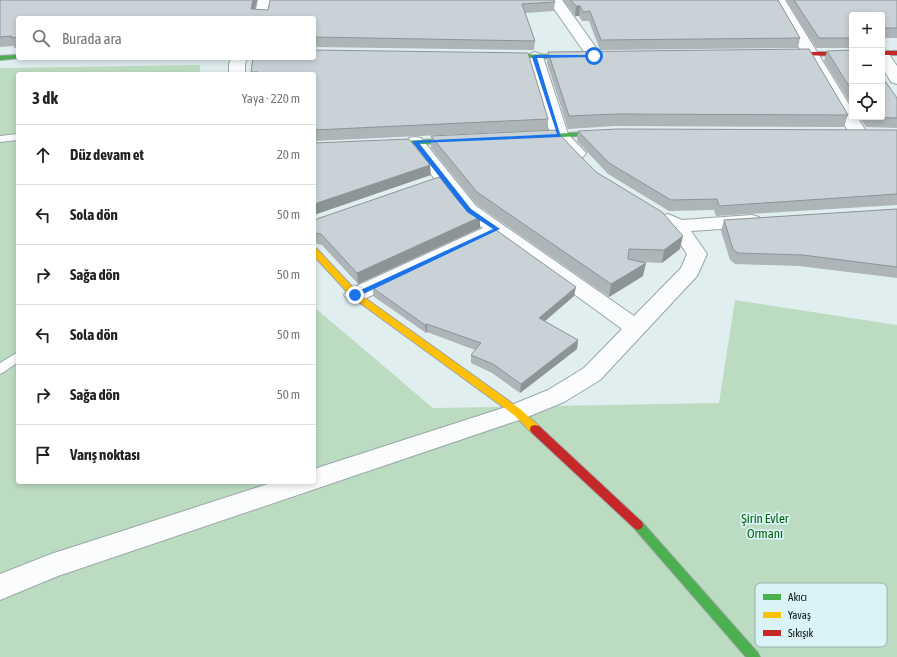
<!DOCTYPE html>
<html lang="tr">
<meta charset="utf-8">
<style>
body{margin:0;font-family:"Asap Condensed",sans-serif;background:#f6f6f6;color:#222}
.controls{position:absolute;right:12px;top:12px;display:grid;overflow:hidden;border-radius:4px;box-shadow:0 2px 6px #0003}
.controls button{width:36px;height:36px;display:grid;place-items:center;padding:0;border:0;border-bottom:1px solid #e0e0e0;background:#fff;color:#222;font:20px sans-serif}
.stop{position:absolute;width:12px;height:12px;margin:-9px;border:3px solid #1a73e8;border-radius:50%;background:#fff}
.stop.end{background:#1a73e8;border-color:#fff;box-shadow:0 1px 4px #0008}
.list{margin:0;padding:0;list-style:none}
h2{display:flex;justify-content:space-between;align-items:center;height:52px;margin:0;padding:0 16px;font-size:17px}
h2 small{font-size:13px;font-weight:400;color:#767676}
.list li{display:grid;grid-template-columns:26px 1fr auto;gap:12px;align-items:center;box-sizing:border-box;height:60px;padding:0 16px;border-top:1px solid #e0e0e0}
.list b{display:block;font-size:15px;white-space:nowrap}
.list em{font-size:13px;font-style:normal;color:#767676}
.icon{flex:none;width:22px;height:22px;fill:none;stroke:currentColor;stroke-width:2;stroke-linecap:round;stroke-linejoin:round}
.map{position:relative;flex:none;width:897px;height:657px;overflow:hidden}
.search{position:absolute;background:#fff;box-shadow:0 2px 6px #0003;left:16px;top:16px;width:300px;height:44px;display:flex;align-items:center;gap:10px;box-sizing:border-box;padding:0 14px;border-radius:4px;color:#767676;font-size:15px}
.panel{position:absolute;background:#fff;box-shadow:0 2px 6px #0003;left:16px;top:72px;width:300px;height:412px;border-radius:4px}
.map>svg:first-child{display:block}
.green{fill:#bcdcc1}
.lines{fill:none;stroke-linecap:round;stroke-linejoin:round}
.lane-casing{stroke:#9ba6a7;stroke-width:2}
.street-casing{stroke:#9ba6a7;stroke-width:2}
.fast-casing{stroke:#9ba6a7;stroke-width:2}
.slow-casing{stroke:#9ba6a7;stroke-width:2}
.jam-casing{stroke:#9ba6a7;stroke-width:2}
.lane{fill:#fafcfd;fill-rule:evenodd}
.street{fill:#fafcfd;fill-rule:evenodd}
.fast{fill:#4caf50;fill-rule:evenodd}
.slow{fill:#ffc107;fill-rule:evenodd}
.jam{fill:#c62828;fill-rule:evenodd}
.wall{fill:#adb5b9}
.shaded-wall{fill:#8d9496}
.building{fill:#c9d3d7;stroke:#8d9496}
.route{fill:#1a73e8}
.labels{text-anchor:middle;stroke-width:3.5;stroke-linejoin:round;paint-order:stroke}
.near-park-label{font-size:13px;fill:#05640b;stroke:#daf3f6}
.key{fill:#daf3f6;stroke:#9cb0b2;stroke-width:1}
.key-label{font-size:11px;fill:#0a1314}
</style>
<div class="map">
<svg width="897" height="657" viewBox="0 0 897 657">
<rect width="100%" height="100%" fill="#e0eef0"/>
<path class="green" d="M200,65V74H18V482H314V307L433,408L719,403L735,300L897,325V657H0V68Z"/>
<g class="lines">
<g class="lane-casing">
<path id="lane" d="M18,134V140L0,142V136Z
M18,352V362L4,372L0,374V363Z"/>
</g>
<g class="street-casing">
<path id="street" d="M258,0H272L268,18H254Z
M548,0H562L602,56L599,59L594,61L589,59Z
M771,0H785L852,109V117H857L868,134L865,138L859,139L853,138L850,134Z
M882,49L887,51L897,66V84L891,82L882,67Z
M535,52L540,54L543,57L568,134L586,153L583,157L577,158L571,157L551,136L527,57L530,54Z
M231,58H247L245,64V74H229V64Z
M415,137L421,138L476,206L634,316L681,268L687,254L671,230L661,224L658,220L661,216L668,214L682,220L752,215L759,217L762,221L759,225L752,227L691,231L707,254L697,276L600,380L564,402L525,418L58,576L0,600V574L51,554L274,482H314V469L509,406L548,390L584,368L622,329L496,237L362,300L355,302L348,300L344,295L348,290L483,228L462,214L409,146L406,142L409,138Z"/>
</g>
<g class="fast-casing">
<path id="fast" d="M499,54L577,55L580,57L577,59L497,57L496,56Z
M18,55V58H20L0,60V56Z
M608,131L612,133L610,134L531,139L527,137L531,135Z
M461,138L465,140L464,142L383,146L379,144L383,142Z
M638,520L642,522L758,653L760,657H746L634,528L633,525L634,522Z"/>
</g>
<g class="slow-casing">
<path id="slow" d="M314,248L317,249L358,293L520,409L539,426L540,429L539,432L535,433L531,432L514,415L352,297L314,256Z"/>
</g>
<g class="jam-casing">
<path id="jam" d="M882,51H897V55H882Z
M781,52H852V56L779,55L778,54Z
M535,425L539,426L642,522L643,525L642,528L638,530L634,528L531,432L530,429L531,426Z"/>
</g>
<use href="#lane" class="lane"/>
<use href="#street" class="street"/>
<use href="#fast" class="fast"/>
<use href="#slow" class="slow"/>
<use href="#jam" class="jam"/>
</g>
<path class="wall" d="M0,0H257L255,9L268,10L555,2L554,11L525,13L535,41L534,50L314,47V18H18V48H14V46L0,47Z
M563,0H778L800,38L798,48L600,50L589,21H582L579,16H575Z
M786,0H897V38H882V15H852V48H816Z
M852,50V106L824,61L827,51Z
M548,52L848,115L844,127L615,126L568,129L547,63Z
M253,58L548,119V130L314,141V74H251V72Z
M882,72L885,77L884,80L897,98V128L866,127L859,117H882Z
M897,130V205L716,216L714,210L669,211L608,174L577,141L578,131Z
M431,136L596,172L680,249L662,263L641,262L643,276L609,297L477,205L431,148Z
M461,204L480,217V228L358,284L322,245L317,244L314,240V220Z
M897,209V278L799,266L735,264L730,260L721,231L724,220Z
M373,288L574,296L545,321L578,340L577,349L520,393L492,373L471,363V355L475,350L427,332L426,333L373,296Z"/>
<path class="shaded-wall" d="M253,0H257L253,18L251,9Z
M576,6H580L579,16H575Z
M430,165L431,175L314,215V204Z
M480,217V228L358,284L357,273Z
M683,236L680,249L662,263L664,250Z
M646,263L643,276L609,297L611,284Z
M576,287L574,296L538,327L539,318Z
M427,324V332L426,333L425,325Z
M578,340L577,349L520,393L521,384Z"/>
<path class="building" d="M0,0H253L251,9L268,10L270,0H554L555,2L522,4L535,41L314,37V18H18V37L11,38L12,36L0,37Z
M571,0H778L800,38L601,40L590,11L583,12L580,6H576Z
M794,0H897V28H882V15H852V29H850L852,31V38H819Z
M809,49L848,115L617,114L569,116L548,52Z
M314,50L528,53L548,119L314,130V74H258V72H251L253,58H314Z
M852,50V91L827,51Z
M882,72L885,77H882L897,98V118L869,117H882Z
M617,129L897,130V194L719,206L717,199L671,200L609,163L578,131Z
M555,130L596,172L662,212L683,236L664,250L629,249L628,259L646,263L611,284L477,192L431,136Z
M409,139L430,165L314,204V143Z
M439,177L461,204L480,217L357,273L321,234L315,233L314,231V220Z
M897,209V267L803,255L738,253L733,249L724,220Z
M496,230L576,287L539,318L578,340L521,384L493,364L471,355L481,343L427,324L425,325L373,288Z"/>
<path class="route" d="M594,55L595,57L537,58L561,137L419,143L471,209L500,229L357,297H352V294L493,229L467,212L413,143V141L557,134L532,57L535,55Z"/>
<g class="labels">
<g class="near-park-label">
<text x="765" y="523">Şirin Evler<tspan x="765" dy="15">Ormanı</tspan></text>
</g>
</g>
<rect x="755" y="583" width="132" height="64" rx="6" class="key"/>
<rect x="763" y="594" width="18" height="6" fill="#4caf50"/>
<rect x="763" y="612" width="18" height="6" fill="#ffc107"/>
<rect x="763" y="630" width="18" height="6" fill="#c62828"/>
<g class="key-label">
<text x="788" y="601">Akıcı</text>
<text x="788" y="619">Yavaş</text>
<text x="788" y="637">Sıkışık</text>
</g>
</svg>
<div class="controls">
<button>+</button>
<button>−</button>
<button><svg class="icon" aria-label="locate" viewBox="0 0 24 24"><circle cx="12" cy="12" r="6"/><path d="M12 2v4M12 18v4M2 12h4M18 12h4"/></svg></button>
</div>
<div class="stop" style="left:594px;top:56px"></div>
<div class="stop end" style="left:355px;top:295px"></div>
<div class="search"><svg class="icon" aria-label="search" viewBox="0 0 24 24"><circle cx="10" cy="10" r="6"/><path d="M15 15l6 6"/></svg>Burada ara</div>
<section class="panel">
<h2>3 dk<small>Yaya · 220 m</small></h2>
<ul class="list">
<li><svg class="icon" aria-label="ahead" viewBox="0 0 24 24"><path d="M12 20V5M6 11l6-6 6 6"/></svg><div><b>Düz devam et</b></div><em>20 m</em></li>
<li><svg class="icon" aria-label="left" viewBox="0 0 24 24"><path d="M17 20v-9H6M10 6l-5 5 5 5"/></svg><div><b>Sola dön</b></div><em>50 m</em></li>
<li><svg class="icon" aria-label="right" viewBox="0 0 24 24"><path d="M7 20v-9h11M14 6l5 5-5 5"/></svg><div><b>Sağa dön</b></div><em>50 m</em></li>
<li><svg class="icon" aria-label="left" viewBox="0 0 24 24"><path d="M17 20v-9H6M10 6l-5 5 5 5"/></svg><div><b>Sola dön</b></div><em>50 m</em></li>
<li><svg class="icon" aria-label="right" viewBox="0 0 24 24"><path d="M7 20v-9h11M14 6l5 5-5 5"/></svg><div><b>Sağa dön</b></div><em>50 m</em></li>
<li><svg class="icon" aria-label="arrive" viewBox="0 0 24 24"><path d="M6 21V4h12l-3 4 3 4H6"/></svg><div><b>Varış noktası</b></div></li>
</ul>
</section>
</div>
